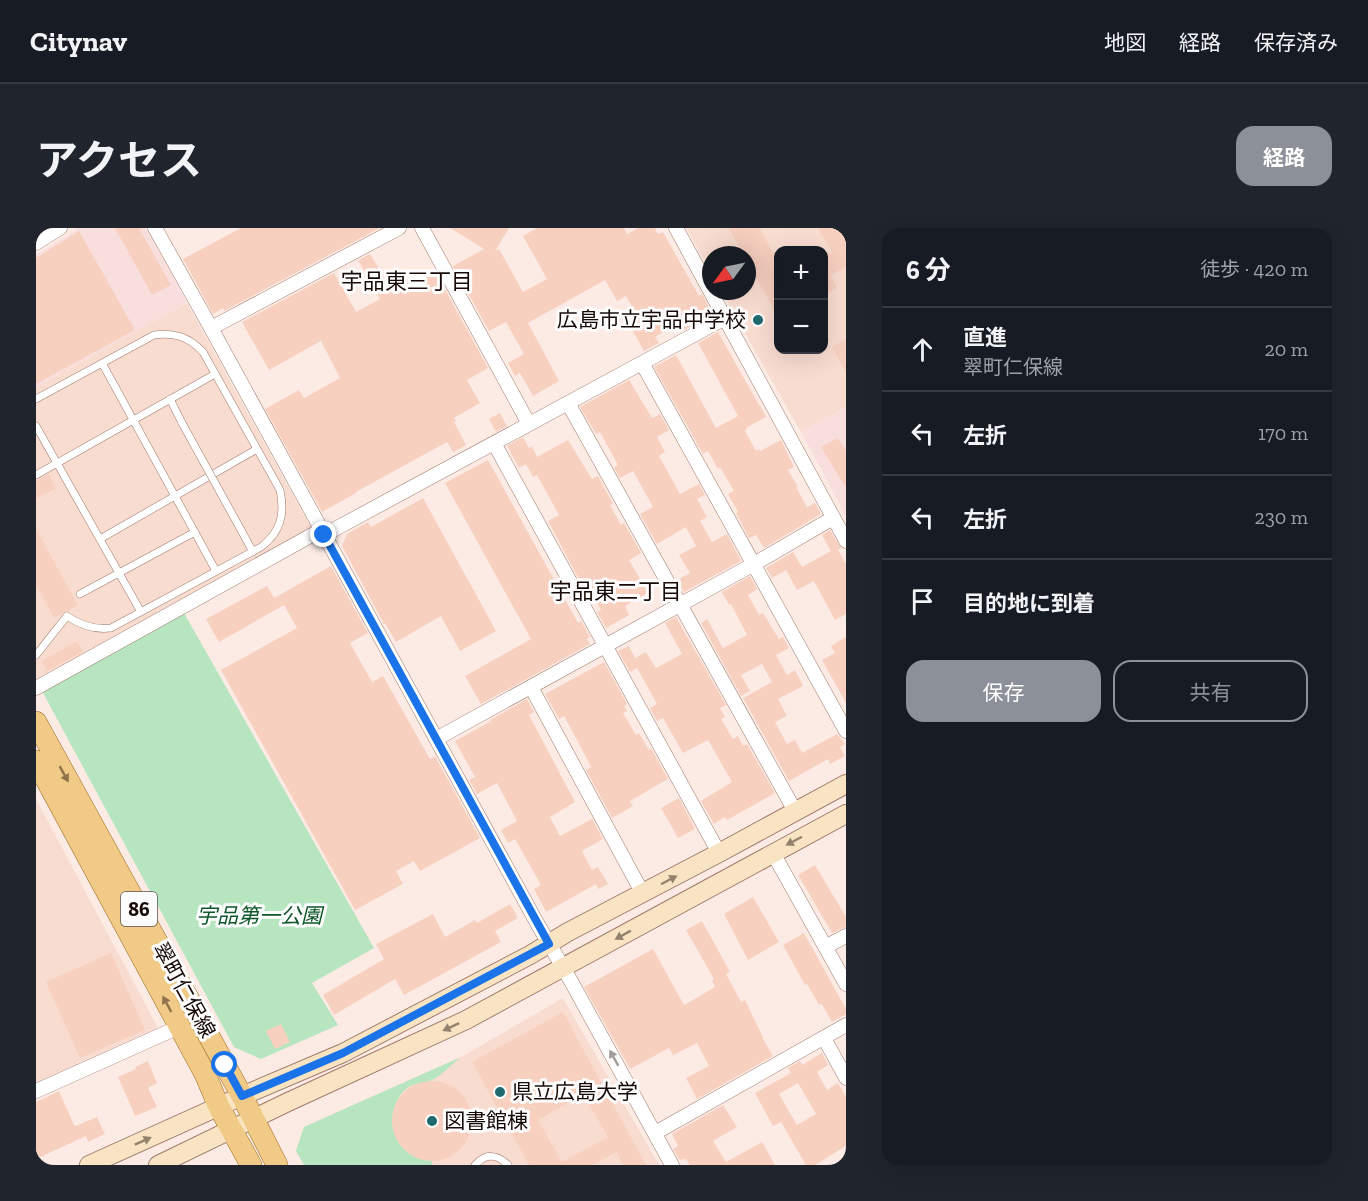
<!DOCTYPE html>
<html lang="ja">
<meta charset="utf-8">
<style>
body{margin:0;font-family:"Zilla Slab","Noto Sans JP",serif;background:#20242c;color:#f1f3f6}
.controls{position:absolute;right:18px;top:18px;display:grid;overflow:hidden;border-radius:12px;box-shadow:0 6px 24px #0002}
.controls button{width:54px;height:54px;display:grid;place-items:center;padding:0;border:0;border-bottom:2px solid #363941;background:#171b24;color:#f1f3f6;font:30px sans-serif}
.compass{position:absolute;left:666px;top:18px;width:54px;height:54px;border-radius:50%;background:#171b24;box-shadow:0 6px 24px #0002;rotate:237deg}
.stop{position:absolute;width:18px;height:18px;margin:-14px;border:4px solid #1a73e8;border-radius:50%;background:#fff}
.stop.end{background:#1a73e8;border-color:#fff;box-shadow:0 2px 6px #0008}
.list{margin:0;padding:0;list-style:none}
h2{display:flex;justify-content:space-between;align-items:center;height:78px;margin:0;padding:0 24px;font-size:26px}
h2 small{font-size:20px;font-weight:400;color:#9ea1a6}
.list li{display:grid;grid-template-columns:39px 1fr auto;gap:18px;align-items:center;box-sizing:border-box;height:84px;padding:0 24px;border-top:2px solid #363941}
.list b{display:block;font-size:22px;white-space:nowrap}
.list p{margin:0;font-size:20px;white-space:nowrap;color:#9ea1a6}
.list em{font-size:20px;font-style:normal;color:#9ea1a6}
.actions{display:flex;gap:12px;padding:18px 24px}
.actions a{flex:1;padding:14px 0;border:2px solid #8c9099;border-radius:18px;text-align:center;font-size:21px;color:#8c9099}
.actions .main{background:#8c9099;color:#fff}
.icon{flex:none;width:33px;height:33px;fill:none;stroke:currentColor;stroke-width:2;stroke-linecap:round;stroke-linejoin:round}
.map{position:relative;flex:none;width:810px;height:937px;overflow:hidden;border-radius:18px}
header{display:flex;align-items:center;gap:36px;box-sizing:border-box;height:84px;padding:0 30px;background:#171b24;border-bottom:2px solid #363941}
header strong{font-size:28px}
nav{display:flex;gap:33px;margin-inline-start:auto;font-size:21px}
.intro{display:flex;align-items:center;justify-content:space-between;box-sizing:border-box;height:144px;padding:0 36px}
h1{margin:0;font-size:42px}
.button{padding:15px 27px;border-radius:18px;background:#8c9099;color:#fff;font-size:21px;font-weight:700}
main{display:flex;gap:36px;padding:0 36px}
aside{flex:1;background:#171b24;border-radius:18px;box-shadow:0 6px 24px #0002}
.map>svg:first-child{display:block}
.built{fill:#f9dcd0;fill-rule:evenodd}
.industrial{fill:#f9dede}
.green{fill:#b6e5c0}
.building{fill:#f8d0c0;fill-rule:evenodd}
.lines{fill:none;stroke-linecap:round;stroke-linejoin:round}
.lane-casing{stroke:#9e7a6b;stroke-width:8}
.street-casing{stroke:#9e7a6b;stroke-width:15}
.secondary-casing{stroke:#9e7a6b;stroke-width:20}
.primary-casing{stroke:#9e6f25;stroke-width:22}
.lane{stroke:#fff;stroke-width:7}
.street{stroke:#fff;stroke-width:14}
.secondary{stroke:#f8e4c3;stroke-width:18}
.primary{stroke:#f0ca86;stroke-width:21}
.lane-bridge-casing{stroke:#9e7a6b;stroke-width:8;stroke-linecap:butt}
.lane-bridge{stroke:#fff;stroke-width:7}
.oneway{fill:#8e744c}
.oneway2{fill:#93826e}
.oneway3{fill:#a29d9b}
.route{stroke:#1a73e8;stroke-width:8}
.poi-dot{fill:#1e6a6f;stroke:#fcfcfc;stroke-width:2}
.labels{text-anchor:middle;stroke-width:6;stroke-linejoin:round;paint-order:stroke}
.shield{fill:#fcfcfc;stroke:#5c5350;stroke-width:1.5}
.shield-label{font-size:20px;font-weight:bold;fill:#170a06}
.poi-label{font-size:21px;fill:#170a06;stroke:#fcfcfc;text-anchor:start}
.park-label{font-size:21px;font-style:italic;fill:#0d562a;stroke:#fcfcfc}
.street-label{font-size:21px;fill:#170a06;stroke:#fcfcfc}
.neighbourhood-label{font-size:22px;fill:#170a06;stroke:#fcfcfc}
</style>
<header>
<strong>Citynav</strong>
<nav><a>地図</a><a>経路</a><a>保存済み</a></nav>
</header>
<div class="intro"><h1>アクセス</h1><a class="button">経路</a></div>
<main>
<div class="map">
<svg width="810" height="937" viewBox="0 0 810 937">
<rect width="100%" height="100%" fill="#fcebe5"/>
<path class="built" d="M650,0H810V179L765,204L685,63H711V27H675V44ZM742,22H788V122H742Z
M151,75L275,300L0,451V159Z
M0,571L122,800L0,854Z
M527,770L623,937H268L260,923L268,899L425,829Z"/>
<path class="industrial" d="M43,0H110L151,75L0,159V27Z
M810,179V288L765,204Z"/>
<path class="green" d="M148,385L338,720L276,755L302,797L225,831L198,819L6,463Z
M425,829C417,835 404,849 396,852C385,857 377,853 367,864C353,880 353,904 367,919C375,928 386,931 396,933V937H268L260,923L268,899Z"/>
<path class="building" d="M79,0H103L135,57L116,67Z
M205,0H344L188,83L187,80L177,86L147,31Z
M414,0H473L459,23L463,21L487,64L511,51L487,8L501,0H588L591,6L602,0H619L622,6L627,4L663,68L666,66L676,85L672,86L673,88L648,102L644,94L619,109L623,115L608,123L593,96L603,90L590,68L581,73L569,52L492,95L523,153L497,168L484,145L479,148L472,135L488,126L470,94L453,103L417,38L448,21Z
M693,0H724L742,34V89L711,33V27H708Z
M782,0H805L810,8V39L795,47L801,60L788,67V29L796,24Z
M43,3L99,102L0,156V30Z
M334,26L349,51L364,43L373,58L399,43L452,140L431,152L444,175L418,190L420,193L418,194L430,217L417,224L411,214L320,264V265L286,284L229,181L263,162L268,170L304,150L285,113L233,142L206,94L298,45L320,84L344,71L322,32Z
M682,104L723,177H724L730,189L710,200L711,201L709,203L720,223L723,221L724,223L745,212L758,239L752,242L762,259H760L771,279L779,275L785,286L728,320L720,307L713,310L700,285L702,284L692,266L698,263L684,239L682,241L672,223L667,226L618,139L640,127L680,200L702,188L662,115Z
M810,111V145L796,119Z
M593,152L616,190L624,186L633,202L621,209L629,224L623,228L644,266L663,256L669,267L661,271L671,289L664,293L676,314L691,306L705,333L648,364L641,352L654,345L643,327L660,318L650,299L621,316L604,286L617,279L597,243L584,250L578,240L582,237L564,204L560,206L544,179Z
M464,185L471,198L460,204L453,191Z
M487,209L493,220L496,218L501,229L532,212L556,251L562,248L577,276L574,277L585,297L588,295L605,325L593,332L612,365L589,378L593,387L570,400L561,384L565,382L550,354L546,357L512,293L523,287L501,247L497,249L490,236L483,240L471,218Z
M802,210L810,223V260L785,219Z
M452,232L542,395L545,393L554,409L551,411L554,416L445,476L429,448L495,411L409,255Z
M13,246L20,260L0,271V253Z
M387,270L460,403L424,423L405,388L360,414L349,395L348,396L306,318L311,306L332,294L335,299Z
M0,301L42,377L18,390L0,357Z
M794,302L805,320L802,322L810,336V386L799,392L778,353L761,362L750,342L736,350L730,340L757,324L766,339L795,323L786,307Z
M295,338L332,405L314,415L336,454L347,448L394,531L399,528L444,610L384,643L378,633L360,643L367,656L319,682L185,442L261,400L248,377L183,414L170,391L231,358L238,370Z
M714,348L721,361L712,367L723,387L727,385L743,411L747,409L753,420L740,427L751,447L759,442L767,458L742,471L751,488L739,494L751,516L759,512L766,525L801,506L809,516L804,519L809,528L794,536L792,531L753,553L707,470L736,454L726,436L705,447L714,463L705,468L665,395L671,391L687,420L711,407L695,376L693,377L686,364Z
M640,389L690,477L684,480L689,489L685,491L697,511L702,508L707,518L711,516L739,565L691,592L689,589L678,596L665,573L696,554L672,512L647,525L627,490L621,493L614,480L621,476L601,440L594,444L582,423L593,418L599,430L610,424L620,440L646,426L629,395Z
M810,409V475L786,432L799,425L795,418Z
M41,413L47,424L11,443L6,433Z
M568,434L591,476L588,478L591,483L587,485L600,507L603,505L613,522L615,520L632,551L594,573L597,578L576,590L550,542L555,539L549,527L528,488L523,491L509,466Z
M491,471L498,484L493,487L539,574L514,589L524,608L556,591L567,611L546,623L556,642L562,639L572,656L562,661L560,656L510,684L498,661L505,657L479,611L472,615L465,602L481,593L461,555L441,566L433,552L439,549L419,513L455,493L454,492Z
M643,570L659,601L642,610L625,580Z
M779,637L810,689V699L796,705L762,647Z
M717,669L743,714L712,732L688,686Z
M474,676L482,690L459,703L465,714L368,767L359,751L298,787L287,767L348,731L340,716L397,686L409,709L439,692L441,695Z
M666,693L694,744L690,746L705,774L709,772L727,809H726L737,828L661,871L650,850L673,838L661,815L637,827L633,820L594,841L548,759L617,721L648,777L679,759L676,753L678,751L650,702Z
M768,705L810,781V786L796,794L786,776L783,777L771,756L769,757L747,717Z
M75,725L109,802L44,830L10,754Z
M527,784L610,937H587L580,924L557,937H493L436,834ZM547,866L572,909L526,934L502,892Z
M245,796L254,814L239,821L230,803Z
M786,825L792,837L781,844L791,862L802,855L810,869V918L779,937H770L745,894L737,898L719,865L755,845L752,840L764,833L766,837ZM762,855L780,886L761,897L743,866Z
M112,833L121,855L112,860L121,879L99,888L82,849L100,841L99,839Z
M356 893a40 40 0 1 1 80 0a40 40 0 1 1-80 0Z
M23,863L38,897L40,898L61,889L69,906L52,914L50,908L0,931V874Z
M687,877L701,899L677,913L690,934L726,914L739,937H654L650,931L644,932L637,921L642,918L636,906Z"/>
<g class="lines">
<g class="lane-casing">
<path id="lane" d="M66,135L180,343
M0,171L118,107C138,104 153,109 167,124L244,262C249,286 245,304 225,319L75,400C59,402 44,397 31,388L0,427
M134,171L146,195
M0,198L105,384
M0,247L179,146
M205,302L217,324
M64,311L221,221
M44,366L159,304
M439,937C450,925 461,926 472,937"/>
</g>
<g class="street-casing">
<path id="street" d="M119,0L175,100L501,695L536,755L636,937
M386,0L493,196
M640,0L810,313
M0,15L24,0
M175,100L363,0
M606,135L810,503
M532,175L759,583
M458,215L683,625
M288,307L689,90
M495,459L607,666
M0,460L285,302
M400,511L718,336L797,290
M737,625L810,756
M789,719L810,708
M788,810L810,850
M0,863L143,799
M619,905L810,797"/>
</g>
<g class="secondary-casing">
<path id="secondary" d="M53,937L206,868L307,825L494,727L532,704L683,625L810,556
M122,937L252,874L430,792L810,586"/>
</g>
<g class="primary-casing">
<path id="primary" d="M0,494L206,868L241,937
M0,533L169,846L183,879L215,937"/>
</g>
<use href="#lane" class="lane"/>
<use href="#street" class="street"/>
<use href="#secondary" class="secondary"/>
<use href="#primary" class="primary"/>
<g class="lane-bridge-casing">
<path id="lane-bridge" d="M146,195L205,302"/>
</g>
<use href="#lane-bridge" class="lane-bridge"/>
</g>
<defs><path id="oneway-solid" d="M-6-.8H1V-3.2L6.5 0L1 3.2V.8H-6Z" transform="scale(1.5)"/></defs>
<g class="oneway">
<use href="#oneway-solid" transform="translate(28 546) rotate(61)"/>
<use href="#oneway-solid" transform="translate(131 776) rotate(-118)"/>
</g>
<g class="oneway2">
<use href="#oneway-solid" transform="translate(758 613) rotate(152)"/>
<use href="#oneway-solid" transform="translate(633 652) rotate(-28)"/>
<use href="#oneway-solid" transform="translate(587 707) rotate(151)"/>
<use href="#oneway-solid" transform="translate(415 799) rotate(155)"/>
<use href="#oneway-solid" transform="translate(107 913) rotate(-24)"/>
</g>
<use class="oneway3" href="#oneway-solid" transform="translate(578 830) rotate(-119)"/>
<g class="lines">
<path class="route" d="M189,837L206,868L307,825L513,716L288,307"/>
</g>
<g class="poi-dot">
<circle cx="722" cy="92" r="6"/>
<circle cx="464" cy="864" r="6"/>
<circle cx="396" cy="893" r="6"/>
</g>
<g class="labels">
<rect class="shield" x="85" y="664" width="36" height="34" rx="4.5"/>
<g class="shield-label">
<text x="103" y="688">86</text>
</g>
<g class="poi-label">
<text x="710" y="99" text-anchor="end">広島市立宇品中学校</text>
<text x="476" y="871">県立広島大学</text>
<text x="408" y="900">図書館棟</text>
</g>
<g class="park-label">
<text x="223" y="695">宇品第一公園</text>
</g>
<g class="street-label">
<text transform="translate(148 762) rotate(61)" y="7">翠町仁保線</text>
</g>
<g class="neighbourhood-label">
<text x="371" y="61">宇品東三丁目</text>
<text x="580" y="371">宇品東二丁目</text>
</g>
</g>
</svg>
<div class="controls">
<button>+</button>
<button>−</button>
</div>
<svg class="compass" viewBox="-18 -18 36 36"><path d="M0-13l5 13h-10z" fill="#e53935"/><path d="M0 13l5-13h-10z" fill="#9ea1a6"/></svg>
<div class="stop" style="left:189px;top:837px"></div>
<div class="stop end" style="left:288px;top:307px"></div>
</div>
<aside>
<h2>6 分<small>徒歩 · 420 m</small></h2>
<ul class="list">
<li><svg class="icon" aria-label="ahead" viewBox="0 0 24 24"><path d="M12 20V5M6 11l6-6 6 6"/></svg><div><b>直進</b><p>翠町仁保線</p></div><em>20 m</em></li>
<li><svg class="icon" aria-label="left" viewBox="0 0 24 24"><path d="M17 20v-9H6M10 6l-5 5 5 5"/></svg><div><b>左折</b></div><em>170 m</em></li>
<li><svg class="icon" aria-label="left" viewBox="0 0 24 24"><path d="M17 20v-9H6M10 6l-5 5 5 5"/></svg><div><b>左折</b></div><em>230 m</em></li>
<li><svg class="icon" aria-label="arrive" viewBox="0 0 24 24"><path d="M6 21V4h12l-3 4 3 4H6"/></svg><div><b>目的地に到着</b></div></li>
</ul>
<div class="actions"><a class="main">保存</a><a>共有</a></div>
</aside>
</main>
